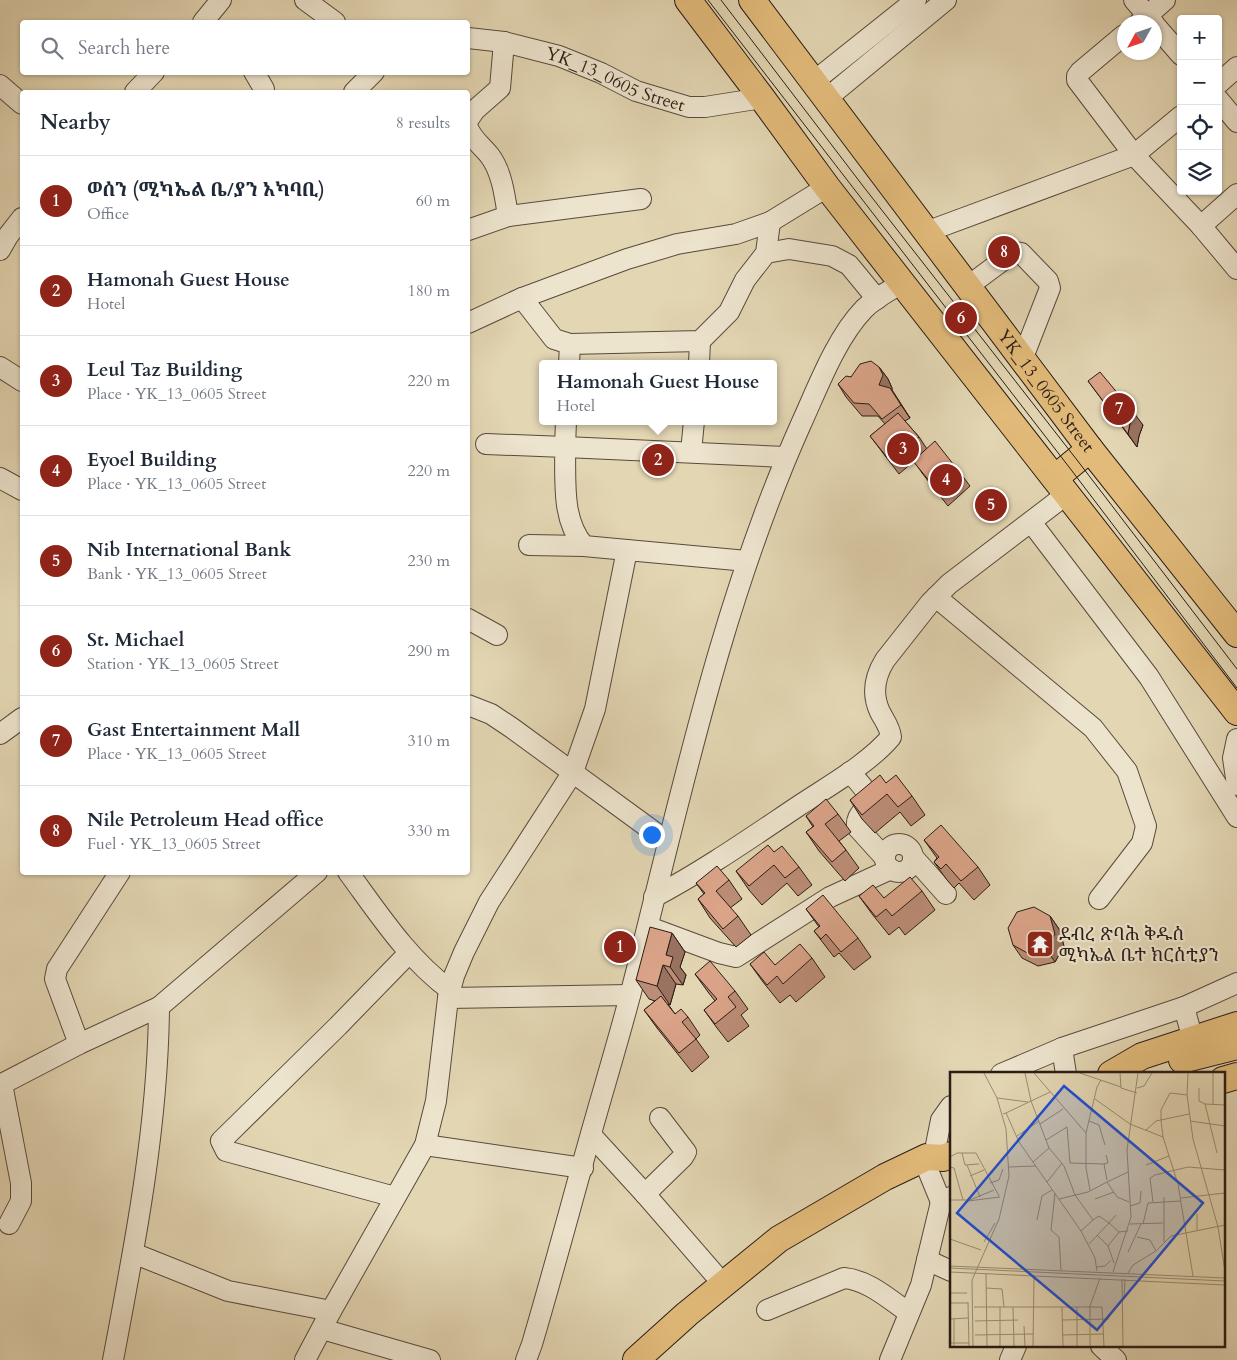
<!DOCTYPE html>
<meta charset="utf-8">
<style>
body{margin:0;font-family:Cardo,"Noto Serif Ethiopic",serif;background:#f2f2f3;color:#1f2937}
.controls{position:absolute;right:15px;top:15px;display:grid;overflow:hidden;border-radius:5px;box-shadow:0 1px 4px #0004}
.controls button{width:45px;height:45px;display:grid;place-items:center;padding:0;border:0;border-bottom:1px solid #e0e1e3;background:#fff;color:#1f2937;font:25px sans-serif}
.compass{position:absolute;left:1117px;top:15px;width:45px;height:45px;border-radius:50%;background:#fff;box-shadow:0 1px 4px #0004;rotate:230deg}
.you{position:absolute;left:651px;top:834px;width:18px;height:18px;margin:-12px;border:4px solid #fff;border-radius:50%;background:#1a73e8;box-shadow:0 0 0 8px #1a73e833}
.badge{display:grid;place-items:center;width:32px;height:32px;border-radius:50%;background:#8f2418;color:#fff;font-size:16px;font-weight:700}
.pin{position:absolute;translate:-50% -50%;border:2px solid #fff;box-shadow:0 1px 5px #0006}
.popup{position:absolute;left:539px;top:360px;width:238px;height:65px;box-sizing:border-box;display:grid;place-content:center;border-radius:5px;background:#fff;filter:drop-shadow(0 1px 4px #0005);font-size:16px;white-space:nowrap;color:#747a83}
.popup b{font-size:19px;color:#1f2937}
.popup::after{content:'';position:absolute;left:50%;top:100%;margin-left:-10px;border:10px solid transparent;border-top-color:#fff}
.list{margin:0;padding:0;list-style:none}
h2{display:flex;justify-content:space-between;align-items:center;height:65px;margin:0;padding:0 20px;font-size:21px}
h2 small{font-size:16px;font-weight:400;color:#747a83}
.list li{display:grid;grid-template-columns:32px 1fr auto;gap:15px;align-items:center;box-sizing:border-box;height:90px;padding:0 20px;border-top:1px solid #e0e1e3}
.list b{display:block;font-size:19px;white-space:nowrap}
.list p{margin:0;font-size:16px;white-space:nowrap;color:#747a83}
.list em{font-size:16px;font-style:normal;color:#747a83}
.icon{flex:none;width:28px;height:28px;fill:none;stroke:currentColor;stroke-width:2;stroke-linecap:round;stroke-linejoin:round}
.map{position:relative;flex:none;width:1237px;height:1360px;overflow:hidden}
.search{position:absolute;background:#fff;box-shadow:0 1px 4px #0004;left:20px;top:20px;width:450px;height:55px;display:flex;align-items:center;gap:12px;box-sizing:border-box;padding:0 18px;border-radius:5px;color:#747a83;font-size:19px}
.panel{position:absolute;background:#fff;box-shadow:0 1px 4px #0004;left:20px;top:90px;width:450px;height:785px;border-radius:5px}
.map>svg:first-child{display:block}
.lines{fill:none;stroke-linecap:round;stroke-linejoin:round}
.minor-casing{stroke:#584a3c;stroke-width:22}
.major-casing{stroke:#2a1c15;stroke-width:28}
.minor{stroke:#ede4ce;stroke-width:20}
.major{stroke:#e2bb7a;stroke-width:26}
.tram{stroke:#2a1c15;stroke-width:1}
.wall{fill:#bc8d76;stroke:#2a1c15}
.shaded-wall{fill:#997360;stroke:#2a1c15}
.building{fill:#dba489;stroke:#2a1c15}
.labels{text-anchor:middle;stroke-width:4.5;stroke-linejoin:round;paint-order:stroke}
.street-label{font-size:18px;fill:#2a1c15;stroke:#ede4ce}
.poi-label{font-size:18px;fill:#2a1c15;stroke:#ede4ce;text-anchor:start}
.inset-road{fill:none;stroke:#998c74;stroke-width:1}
.view{fill:#1d4ed8;fill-opacity:0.15;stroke:#1d4ed8;stroke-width:2.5}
.inset-edge{fill:none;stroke:#2a1c15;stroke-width:2.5}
</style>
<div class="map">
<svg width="1237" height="1360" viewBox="0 0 1237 1360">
<rect width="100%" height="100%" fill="#e3d6b3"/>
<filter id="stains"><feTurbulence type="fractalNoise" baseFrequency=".004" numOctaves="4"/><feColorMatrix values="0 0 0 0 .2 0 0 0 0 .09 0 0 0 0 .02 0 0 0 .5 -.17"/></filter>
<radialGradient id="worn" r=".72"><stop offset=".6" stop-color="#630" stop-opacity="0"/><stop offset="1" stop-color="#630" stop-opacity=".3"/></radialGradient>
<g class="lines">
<g class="minor-casing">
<g id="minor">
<path d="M305,0L335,22"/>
<path d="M1134,0L1153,22"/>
<path d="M203,22L221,0"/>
<path d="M1140,22L1165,0"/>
<path d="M1154,24L1181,55"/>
<path d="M1124,35L1080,72L1077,76V80L1134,155L1201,226L1237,269"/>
<path id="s1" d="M468,38L504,42L559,56L601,73L636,91L689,107H705L762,98"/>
<path d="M254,72L264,89V92"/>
<path d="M813,82L916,0"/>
<path d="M1218,84L1237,67"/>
<path d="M0,85L22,104"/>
<path d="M135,92L154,72"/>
<path d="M354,92L374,72"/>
<path d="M826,99L946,0"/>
<path d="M1218,99L1237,122"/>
<path d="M468,120L475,110L500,88L504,42"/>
<path d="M468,128C472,139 483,147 490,156C502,172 505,197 508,216"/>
<path d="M1201,226L1237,194"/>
<path d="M468,230L508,216L641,199"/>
<path d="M926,232L1134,155L1181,116"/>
<path d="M0,250L8,236L22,218"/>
<path d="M766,253L789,249L832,256L849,265L877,299"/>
<path d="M967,287L1014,252L1021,253L1048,281L1050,288L1022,360"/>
<path d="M522,298L554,339L570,344L569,364"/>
<path d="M468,323L522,298L627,259L677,244L736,234L770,222L827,187"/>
<path d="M570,344L700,341L729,312L745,280L766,253L770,222"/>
<path d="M699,364L700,341"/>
<path d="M0,367L22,381"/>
<path d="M566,421L565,447L786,457"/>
<path d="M486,444L565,447C566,481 561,519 584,546L627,550"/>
<path d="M691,452L694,421"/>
<path d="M0,478L22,490"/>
<path d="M1031,522L1149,677L1237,817"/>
<path d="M529,545L584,546"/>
<path d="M936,597L1093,728L1127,771L1146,826L1142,843L1099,899"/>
<path d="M468,619L497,635"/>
<path d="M468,705L491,714L512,728L668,842"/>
<path d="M0,734L22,718"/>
<path d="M1237,739L1233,758L1237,785"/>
<path d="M850,772C855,779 867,789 868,798C870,808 855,813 857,827L885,858"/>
<circle cx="899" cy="858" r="14"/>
<path d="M913,857L946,894"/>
<path d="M348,872C379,914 407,958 450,990"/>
<path d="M654,897C705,870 752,837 800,805C830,785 868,764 891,737C890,727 884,720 880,712C871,693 875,676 885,660L930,603L949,584L1067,494"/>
<path d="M649,927L719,953L736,957L830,897L891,869"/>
<path d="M448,998L630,995"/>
<path d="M1184,1007L1193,1040"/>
<path d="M79,1044L55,979L57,969L120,872"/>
<path d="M1062,1048L1066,1074"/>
<path d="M1001,1074L1062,1048L1184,1007L1237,983"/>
<path d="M2,1084L21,1183V1201L9,1224"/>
<path d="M0,1085L79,1044L159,1007"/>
<path d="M591,1135L645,1194L723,1284"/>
<path d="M425,1145L583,1168"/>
<path d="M936,1145L941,1120L951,1106"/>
<path d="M923,1158L941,1202L951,1197"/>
<path d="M645,1194L683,1157L686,1152L660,1118"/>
<path d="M395,1197L226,1151L221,1141L338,1026L409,953"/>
<path d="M133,1253L228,1291L331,1311"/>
<path d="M927,1260L951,1271"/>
<path d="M767,1310L844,1278C868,1280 889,1299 909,1313"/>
<path d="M322,1329L430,1360"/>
<path d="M1101,1346L1116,1360"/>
<path d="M113,1360C135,1244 158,1126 159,1007L317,872"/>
<path d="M305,1360L331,1311L425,1145L436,1101L448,998L454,976L464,952L489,902L573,772L595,709L627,550L747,561"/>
<path d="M526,1360L532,1344C553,1273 572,1201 592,1130C605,1084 619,1038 631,992C680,801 720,605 801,424C818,387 836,338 864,309C875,298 889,291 902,283"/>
<path d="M890,1360L921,1285L941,1202"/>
<path d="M1010,1360L1016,1346"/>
</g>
</g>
<g class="major-casing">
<g id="major">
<path d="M688,0L762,98L827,187L1237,712"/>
<path id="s2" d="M752,0L1090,449L1237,634"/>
<path d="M1055,478L1090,449"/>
<path d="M1182,1060L1237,1046"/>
<path d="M1111,1074L1142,1056L1237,1025"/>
<path d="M1223,1080L1237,1076"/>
<path d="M636,1360L687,1314L779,1239L885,1177L927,1157L943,1158L951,1155"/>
</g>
</g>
<use href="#minor" class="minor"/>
<use href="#major" class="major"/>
<path class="tram" d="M708,0L1069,467L1237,688
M721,0L863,186L1077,460L1237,669"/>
</g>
<path class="wall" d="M879,367L888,379L892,388V390L910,418L905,421L919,437L927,449L961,474L970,486L948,506L922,473L914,461L899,474L870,436L885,424L878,416H862L846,397L838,384L851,377Z
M1088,381L1143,425L1139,436L1137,447Z
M886,783L912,796L925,815L911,826L900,812L875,833L862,819L850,800Z
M838,814L851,832L839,841L846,850L859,868L845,881L819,851L806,832L813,827L806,816Z
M924,840L978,867L990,885L974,900L959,883L954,888L947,880L934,862L937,858Z
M774,852L799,867L812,885L798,896L787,883L762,905L749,890L736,871Z
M729,880L742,899L730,908L738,916L751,935L736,947L710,918L698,899L704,894L696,883Z
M922,891L935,910L905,935L899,927L889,935L872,914L859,896L884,898Z
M806,909L858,938L871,957L854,970L839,953L834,957L814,931L819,927Z
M1050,916L1059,929L1064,946L1055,962L1038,966L1022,958L1013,945Z
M672,933L685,952L680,967L686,975L683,985L676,984L670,1005L668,1004L675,1014L688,1017L700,1035L696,1039L709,1057L692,1072L657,1028L644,1010L655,1001L649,999L636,980Z
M812,958L825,977L796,1002L790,995L780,1003L763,982L750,964L775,965Z
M695,974L735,991L748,1009L741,1015L749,1026L728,1042L717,1028L704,1010L715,1001L708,992Z"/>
<path class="shaded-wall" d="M879,367L888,379L892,388V390L910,418L901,405L879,385Z
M1134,413L1143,425L1139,436L1137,447L1128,434L1130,423Z
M1050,916L1059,929L1064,946L1055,962L1046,949Z
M672,933L685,952L680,967L686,975L683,985L670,967L666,955Z
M663,965L676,984L670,1005L657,986Z"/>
<path class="building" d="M871,361L879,367L883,375L879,385L890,388L901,405L882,419L869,404L854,403L838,384L846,376L851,377L860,364Z
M1100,372L1134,413L1130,423L1128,434L1088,381Z
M898,413L919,437L890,461L870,436Z
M935,441L961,474L939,493L913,461Z
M880,775L886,783L896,775L912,796L898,807L887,794L862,815L850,800Z
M826,799L838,814L825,824L846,850L832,862L806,832L814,826L806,816Z
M941,825L978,867L961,881L946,864L941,869L934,862L939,857L924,840Z
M768,845L774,852L782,846L799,867L785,878L774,865L749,886L736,871Z
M717,866L729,880L716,891L738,916L723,929L698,899L705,893L696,883Z
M910,877L922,891L892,916L886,909L876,917L859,896L873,885L884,898Z
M823,895L858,938L841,952L826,934L821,939L814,931L820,926L806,909Z
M1034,907L1050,916L1055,934L1046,949L1029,954L1013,945L1008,928L1017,912Z
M650,927L672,933L666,955L673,957L670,967L663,965L657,986L636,980Z
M800,944L812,958L783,984L777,976L767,985L750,964L764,952L775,965Z
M710,961L735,991L728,997L736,1007L715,1024L704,1010L717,999L695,974Z
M661,996L675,1014L681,1009L688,1017L682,1022L696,1039L679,1053L644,1010Z"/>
<defs>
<g id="temple-square" transform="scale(1.4375)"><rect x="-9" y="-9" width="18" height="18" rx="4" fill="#8f2418" stroke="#ede4ce"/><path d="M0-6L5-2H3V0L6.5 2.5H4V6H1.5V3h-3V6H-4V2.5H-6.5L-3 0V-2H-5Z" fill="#fff"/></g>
</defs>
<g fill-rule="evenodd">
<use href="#temple-square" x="1040" y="944"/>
</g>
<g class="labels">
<g class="street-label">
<text dy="6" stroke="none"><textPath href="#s1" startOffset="154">YK_13_0605 Street</textPath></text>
<text dy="6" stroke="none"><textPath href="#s2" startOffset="489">YK_13_0605 Street</textPath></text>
</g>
<g class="poi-label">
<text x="1059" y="940">ደብረ ጽባሕ ቅዱስ<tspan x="1059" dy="21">ሚካኤል ቤተ ክርስቲያን</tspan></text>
</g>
</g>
<g transform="translate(950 1072)">
<rect width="275" height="275" fill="#e3d6b3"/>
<path class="inset-road" d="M75,1L81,29L99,76L114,94L125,123L143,148L131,159M84,1L136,61V96L140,118M130,1L171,15M170,1L171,16L187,21M238,1L237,23L243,67L268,155L275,199M187,16L194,14L202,1M249,16V29L255,32M237,23L220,21L211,38V48L213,65L228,112L243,204M47,26L78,30M127,26L142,38M145,27L180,52L213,65M263,32V1M56,41L100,20M53,42L56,41L69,70L131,159L145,186L147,199M139,49L149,53L155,73M240,49L275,54M90,52L113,37M196,58L206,49L239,42M136,61L147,15L151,8M67,64L89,49M96,68L117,55L120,91M12,81L15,93L29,92M267,81L255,32L275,33M0,85L7,81H26L49,124M83,90L99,76M120,91L154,92L158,91L156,83M154,92L157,108M17,93L30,125M196,93L219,84M0,95L4,96L13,128M59,95L86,94M20,104L34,98M97,110L112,91M157,110L178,100M40,111L49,108L53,97M105,121L101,158L109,165L111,198M214,125V170M231,126L275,121M109,127L138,120L157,110L167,125L179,130M145,127L164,120M0,128H20L44,118M18,129L50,125M203,130L200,106L205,103L238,95L275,98M180,134L190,131L191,119M87,148L92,124L102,118M143,148L149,144L159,151L166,143M180,152L213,151M193,152L198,131L231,129M247,159V142M147,163L158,174M187,165L200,168L206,179M0,167L31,178M34,170L45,151M139,172L159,151L169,160L178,159M178,180L191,152M164,191L158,174L169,160M0,194L275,206M147,195L155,194L161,188M0,196L275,209M0,200L275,213M163,200L181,145L177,78L188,1M36,201L37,274M178,201L183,193L206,179L221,164L275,153M172,207L173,274M36,216L52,217L54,235M0,221H17M174,227L175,207M18,230L19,274M0,231H18M24,235H152L154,274M50,235V274M63,235L64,274M112,235L113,274M127,235V274M0,247L18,246M4,247V274M112,248L159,247M25,249L68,248M74,254L75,274M25,263L83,262M112,263L153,262M0,271H19M23,274L22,208L49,147L59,104L56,57L47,26L34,1M83,274L84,204M140,274V234L150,206"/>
<path class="view" d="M114,14L253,131L147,258L7,141Z"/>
<rect width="275" height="275" class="inset-edge"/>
</g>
<rect width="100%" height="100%" filter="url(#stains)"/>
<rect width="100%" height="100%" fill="url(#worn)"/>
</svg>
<div class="controls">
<button>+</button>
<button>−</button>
<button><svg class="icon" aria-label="locate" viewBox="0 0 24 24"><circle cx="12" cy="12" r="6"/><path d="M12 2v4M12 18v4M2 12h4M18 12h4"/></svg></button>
<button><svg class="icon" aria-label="layers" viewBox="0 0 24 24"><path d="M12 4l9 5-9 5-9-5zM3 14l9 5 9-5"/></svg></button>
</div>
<svg class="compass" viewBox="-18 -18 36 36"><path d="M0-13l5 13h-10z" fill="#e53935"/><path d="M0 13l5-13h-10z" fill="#747a83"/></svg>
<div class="you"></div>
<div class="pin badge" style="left:620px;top:947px">1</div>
<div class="pin badge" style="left:658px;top:460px">2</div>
<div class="popup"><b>Hamonah Guest House</b>Hotel</div>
<div class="pin badge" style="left:903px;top:449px">3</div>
<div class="pin badge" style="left:946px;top:480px">4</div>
<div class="pin badge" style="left:991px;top:505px">5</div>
<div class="pin badge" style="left:961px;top:318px">6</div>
<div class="pin badge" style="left:1119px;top:409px">7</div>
<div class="pin badge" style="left:1004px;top:252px">8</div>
<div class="search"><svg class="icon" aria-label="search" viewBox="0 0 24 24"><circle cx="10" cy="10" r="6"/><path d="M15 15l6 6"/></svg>Search here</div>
<section class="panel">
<h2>Nearby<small>8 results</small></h2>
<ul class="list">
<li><span class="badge">1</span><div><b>ወሰን (ሚካኤል ቤ/ያን አካባቢ)</b><p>Office</p></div><em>60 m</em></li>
<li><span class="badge">2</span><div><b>Hamonah Guest House</b><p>Hotel</p></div><em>180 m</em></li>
<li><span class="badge">3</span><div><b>Leul Taz Building</b><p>Place · YK_13_0605 Street</p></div><em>220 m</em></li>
<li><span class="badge">4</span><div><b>Eyoel Building</b><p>Place · YK_13_0605 Street</p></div><em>220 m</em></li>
<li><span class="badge">5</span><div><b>Nib International Bank</b><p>Bank · YK_13_0605 Street</p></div><em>230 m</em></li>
<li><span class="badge">6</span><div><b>St. Michael</b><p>Station · YK_13_0605 Street</p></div><em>290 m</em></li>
<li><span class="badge">7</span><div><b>Gast Entertainment Mall</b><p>Place · YK_13_0605 Street</p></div><em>310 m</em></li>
<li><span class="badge">8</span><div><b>Nile Petroleum Head office</b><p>Fuel · YK_13_0605 Street</p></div><em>330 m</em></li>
</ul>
</section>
</div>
